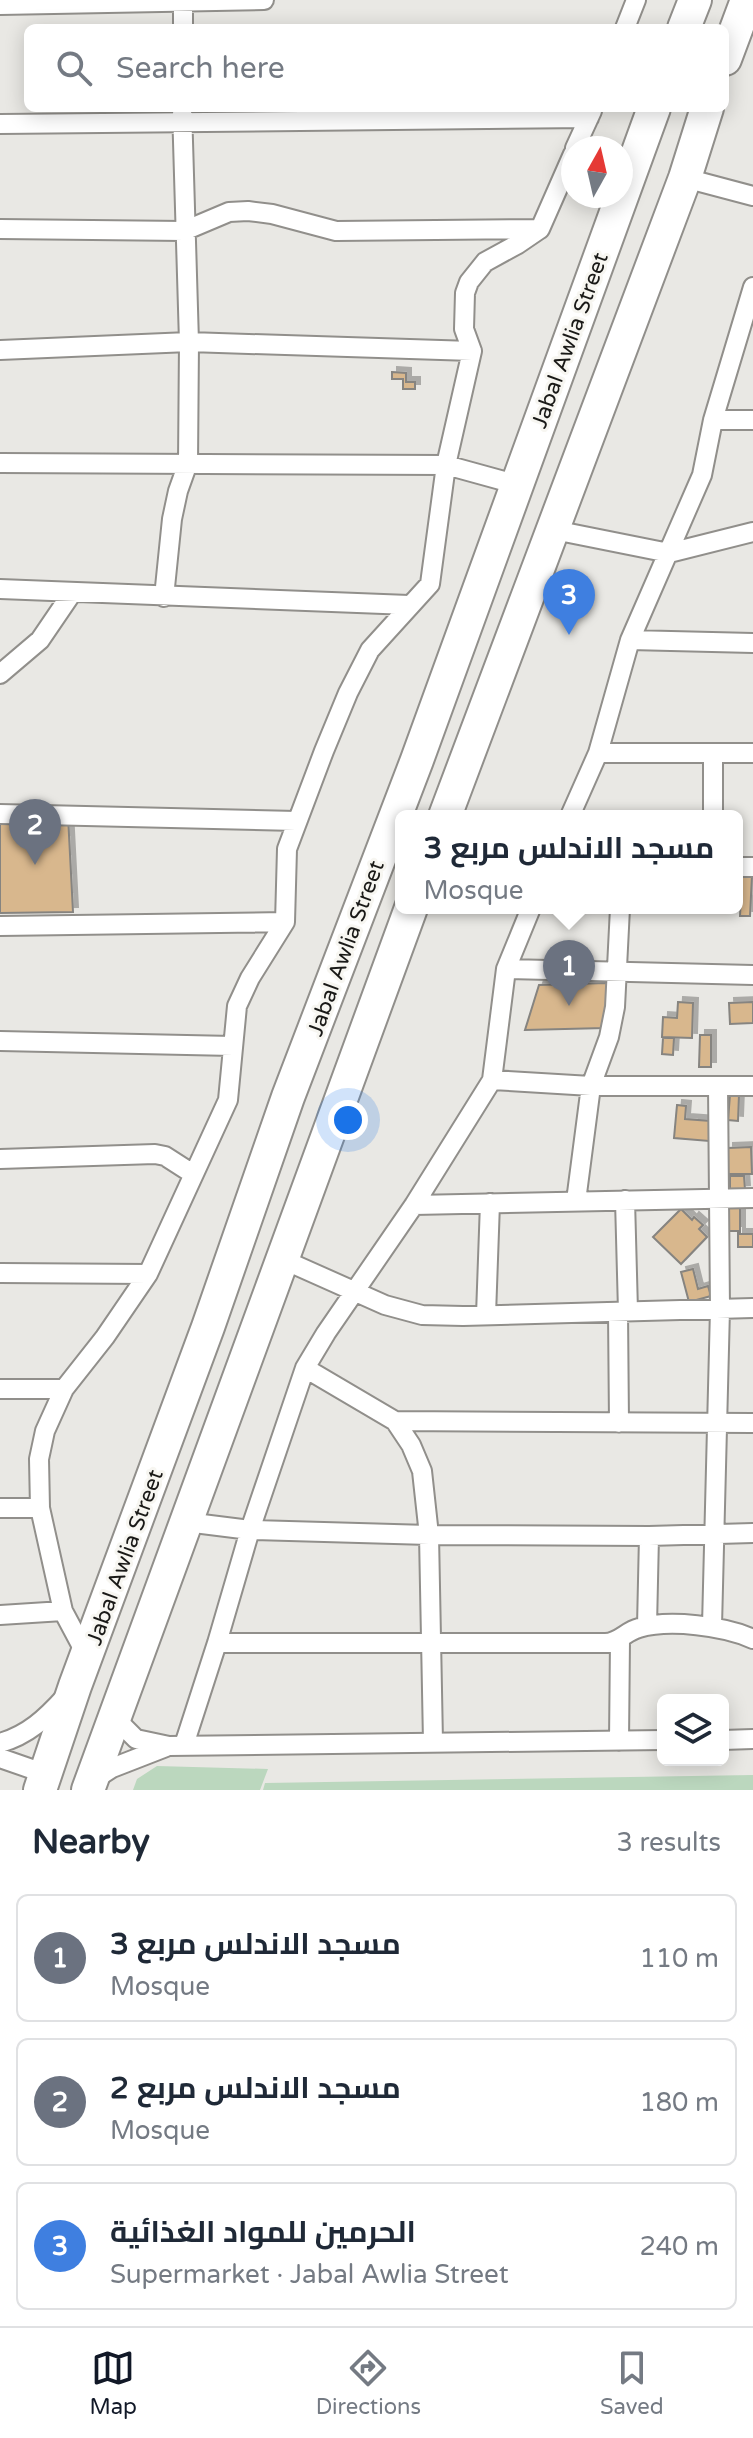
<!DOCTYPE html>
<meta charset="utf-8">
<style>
body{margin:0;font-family:"Varela Round",Cairo,sans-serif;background:#f2f2f3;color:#1f2937}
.controls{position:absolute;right:24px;bottom:24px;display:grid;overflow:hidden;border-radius:12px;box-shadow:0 4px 20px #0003}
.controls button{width:72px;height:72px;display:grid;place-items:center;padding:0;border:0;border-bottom:2px solid #e0e1e3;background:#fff;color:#1f2937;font:40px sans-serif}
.compass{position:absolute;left:561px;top:136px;width:72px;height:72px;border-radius:50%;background:#fff;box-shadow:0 4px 20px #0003;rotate:8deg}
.you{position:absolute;left:348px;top:1120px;width:28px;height:28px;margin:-20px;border:6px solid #fff;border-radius:50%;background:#1a73e8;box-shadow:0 0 0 12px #1a73e833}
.badge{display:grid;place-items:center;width:52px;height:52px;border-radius:50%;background:#111827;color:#fff;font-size:26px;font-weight:700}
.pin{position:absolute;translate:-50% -66px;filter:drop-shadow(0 2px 4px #0008)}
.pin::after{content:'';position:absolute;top:42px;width:28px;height:24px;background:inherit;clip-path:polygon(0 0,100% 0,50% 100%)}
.popup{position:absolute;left:395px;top:810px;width:348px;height:104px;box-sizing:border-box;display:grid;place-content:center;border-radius:12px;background:#fff;filter:drop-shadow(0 2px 6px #0005);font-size:26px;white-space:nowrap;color:#747a83}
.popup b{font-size:30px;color:#1f2937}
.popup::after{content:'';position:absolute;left:50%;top:100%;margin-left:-16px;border:16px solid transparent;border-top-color:#fff}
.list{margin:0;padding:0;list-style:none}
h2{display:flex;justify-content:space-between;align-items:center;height:104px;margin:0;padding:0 32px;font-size:34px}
h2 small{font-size:26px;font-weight:400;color:#747a83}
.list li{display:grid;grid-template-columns:52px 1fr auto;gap:24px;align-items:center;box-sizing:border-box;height:128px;margin:0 16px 16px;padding:0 16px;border:2px solid #e0e1e3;border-radius:12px}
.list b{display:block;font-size:30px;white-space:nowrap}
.list p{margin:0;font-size:26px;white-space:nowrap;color:#747a83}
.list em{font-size:26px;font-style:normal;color:#747a83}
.icon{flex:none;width:44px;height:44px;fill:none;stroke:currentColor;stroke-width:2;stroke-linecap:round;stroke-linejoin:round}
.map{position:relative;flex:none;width:753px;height:1790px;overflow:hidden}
.search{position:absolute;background:#fff;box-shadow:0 4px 20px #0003;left:24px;right:24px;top:24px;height:88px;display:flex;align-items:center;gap:20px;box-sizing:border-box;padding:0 28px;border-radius:12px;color:#747a83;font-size:30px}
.sheet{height:536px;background:#fff}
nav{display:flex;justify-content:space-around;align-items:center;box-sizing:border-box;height:112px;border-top:2px solid #e0e1e3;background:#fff;font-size:22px;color:#747a83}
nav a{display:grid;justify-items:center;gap:4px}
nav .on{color:#111827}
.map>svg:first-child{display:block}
.green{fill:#bbd7be}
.building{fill:#d8b78d;stroke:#868480;stroke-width:2;filter:url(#shadow)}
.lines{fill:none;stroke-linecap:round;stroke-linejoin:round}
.street-casing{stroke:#918f8b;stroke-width:22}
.highway-casing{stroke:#918f8b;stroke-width:36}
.street{stroke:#fff;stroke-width:18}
.highway{stroke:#fff;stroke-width:32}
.labels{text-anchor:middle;stroke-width:6;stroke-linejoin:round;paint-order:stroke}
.street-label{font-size:22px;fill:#191917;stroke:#f7f6f1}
</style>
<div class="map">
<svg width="753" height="1790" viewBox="0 0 753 1790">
<defs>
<filter id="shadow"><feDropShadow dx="5" dy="-5" stdDeviation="0" flood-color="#0004"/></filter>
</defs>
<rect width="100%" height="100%" fill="#e9e8e4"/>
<path class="green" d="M157,1766L268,1769L260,1790H133L137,1779Z
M753,1775V1790H263L265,1783Z"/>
<path class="building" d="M392,372L406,373V382H415V389H403V379H392Z
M68,816L73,912L0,913V818Z
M742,874L752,875L750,916H740Z
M607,983L605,1028L525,1030L539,985Z
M678,1002L693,1003L692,1038L662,1037L663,1017L677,1018Z
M753,1002V1023L730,1024L729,1003Z
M700,1035H711V1067H699Z
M663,1038H674L673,1055L662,1054Z
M730,1095H739L738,1121L728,1120Z
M677,1105L686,1106L685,1119L711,1121L709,1141L674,1138Z
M751,1147L752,1174H728V1148Z
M730,1176H744L745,1190L730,1191Z
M729,1203H740V1234H753V1247H738V1231H729Z
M681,1209L692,1220L694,1217L703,1225L699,1229L707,1237L681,1264L653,1237Z
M693,1269L698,1289L708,1286L711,1296L689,1302L681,1272Z"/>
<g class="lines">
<g class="street-casing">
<path id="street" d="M0,5L264,0
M183,28V0
M625,28L636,0
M0,124L589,118
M575,148L592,111
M685,178L753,196
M0,229L184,231L229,212L248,211L272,214L336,231L540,229
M0,350L189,342L472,351
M713,420H753
M0,463L446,465L515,484
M554,530L669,553L753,532
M0,589L409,605
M164,597L172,519L178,491L188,463L189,342L182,108
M630,640L753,643
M0,674L40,640L72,593
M598,753H753
M713,754V816
M0,814L296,821
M570,816L598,753L630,640L702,475L713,420L753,287
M737,867H753
M0,926L285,922
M506,969L753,975
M0,1041L233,1046
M492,1080L591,1086H753
M0,1159L155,1154L165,1156L193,1174
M625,1200L628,1311
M576,1201L591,1086L609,1037L615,1007L620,908
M414,1205L753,1198
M284,1260L385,1305L422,1315L463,1316L753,1308
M0,1273L148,1274
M618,1312L619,1423
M486,1315L490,1203
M305,1368L395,1421L411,1445L422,1471L429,1535L433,1742
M0,1389H64
M395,1421L753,1423
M0,1508H40
M186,1522L250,1530L429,1535L649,1536L753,1533
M0,1615L63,1611
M647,1626L649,1536
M712,1626L720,1309L718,1086
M217,1643H605C619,1643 626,1631 639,1628C669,1619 725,1626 753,1639
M87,1656L63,1611L40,1508L39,1459L45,1431L64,1389L105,1337L148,1274L228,1100L237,1006L250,978L285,922L287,849L324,751L348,693L370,650L430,584L446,465L472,351L464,329L465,293L469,282L485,262L518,244L540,229L573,154
M114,1717L136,1739L169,1746L663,1740
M723,1740L753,1739
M619,1741L620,1640
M0,1743C28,1735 46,1718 65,1697
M184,1745L217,1643L250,1530L305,1368L326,1333L414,1205L492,1080L506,969L531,908
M0,1758L46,1774
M95,1779L112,1768L166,1747"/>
</g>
<g class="highway-casing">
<path id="highway" d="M684,28L695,0
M725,59L747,0
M445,816L685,178L707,108
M40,1790L75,1686L208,1327L288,1097L417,760L654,108
M88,1790L411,908"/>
</g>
<use href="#street" class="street"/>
<use href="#highway" class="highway"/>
</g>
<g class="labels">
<g class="street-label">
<text transform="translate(569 340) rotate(-70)" y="8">Jabal Awlia Street</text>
<text transform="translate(345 948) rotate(-70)" y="8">Jabal Awlia Street</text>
<text transform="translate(124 1557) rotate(-70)" y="8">Jabal Awlia Street</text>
</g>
</g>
</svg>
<div class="controls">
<button><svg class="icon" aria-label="layers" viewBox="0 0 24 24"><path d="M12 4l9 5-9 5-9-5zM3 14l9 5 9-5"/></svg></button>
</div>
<svg class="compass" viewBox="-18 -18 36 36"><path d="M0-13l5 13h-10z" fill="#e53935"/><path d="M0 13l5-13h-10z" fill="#747a83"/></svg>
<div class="you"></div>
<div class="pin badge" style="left:569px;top:1006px;background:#6b7280">1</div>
<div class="popup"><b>مسجد الاندلس مربع 3</b>Mosque</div>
<div class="pin badge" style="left:35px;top:865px;background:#6b7280">2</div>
<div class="pin badge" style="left:569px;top:635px;background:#3f7fe0">3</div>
<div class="search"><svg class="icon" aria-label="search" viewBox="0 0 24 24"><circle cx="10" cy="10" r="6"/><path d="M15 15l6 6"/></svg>Search here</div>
</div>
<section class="sheet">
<h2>Nearby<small>3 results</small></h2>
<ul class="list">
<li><span class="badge" style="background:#6b7280">1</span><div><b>مسجد الاندلس مربع 3</b><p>Mosque</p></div><em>110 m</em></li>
<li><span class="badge" style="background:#6b7280">2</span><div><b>مسجد الاندلس مربع 2</b><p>Mosque</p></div><em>180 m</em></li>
<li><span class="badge" style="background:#3f7fe0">3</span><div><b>الحرمين للمواد الغذائية</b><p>Supermarket · Jabal Awlia Street</p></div><em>240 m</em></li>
</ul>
</section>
<nav>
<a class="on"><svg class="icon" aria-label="map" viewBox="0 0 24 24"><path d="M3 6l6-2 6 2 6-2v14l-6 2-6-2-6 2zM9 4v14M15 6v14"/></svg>Map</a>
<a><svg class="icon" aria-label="directions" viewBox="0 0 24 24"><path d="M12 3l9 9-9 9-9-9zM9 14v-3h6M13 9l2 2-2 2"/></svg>Directions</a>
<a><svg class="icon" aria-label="saved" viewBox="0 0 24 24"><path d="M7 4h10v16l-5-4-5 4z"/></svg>Saved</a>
</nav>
